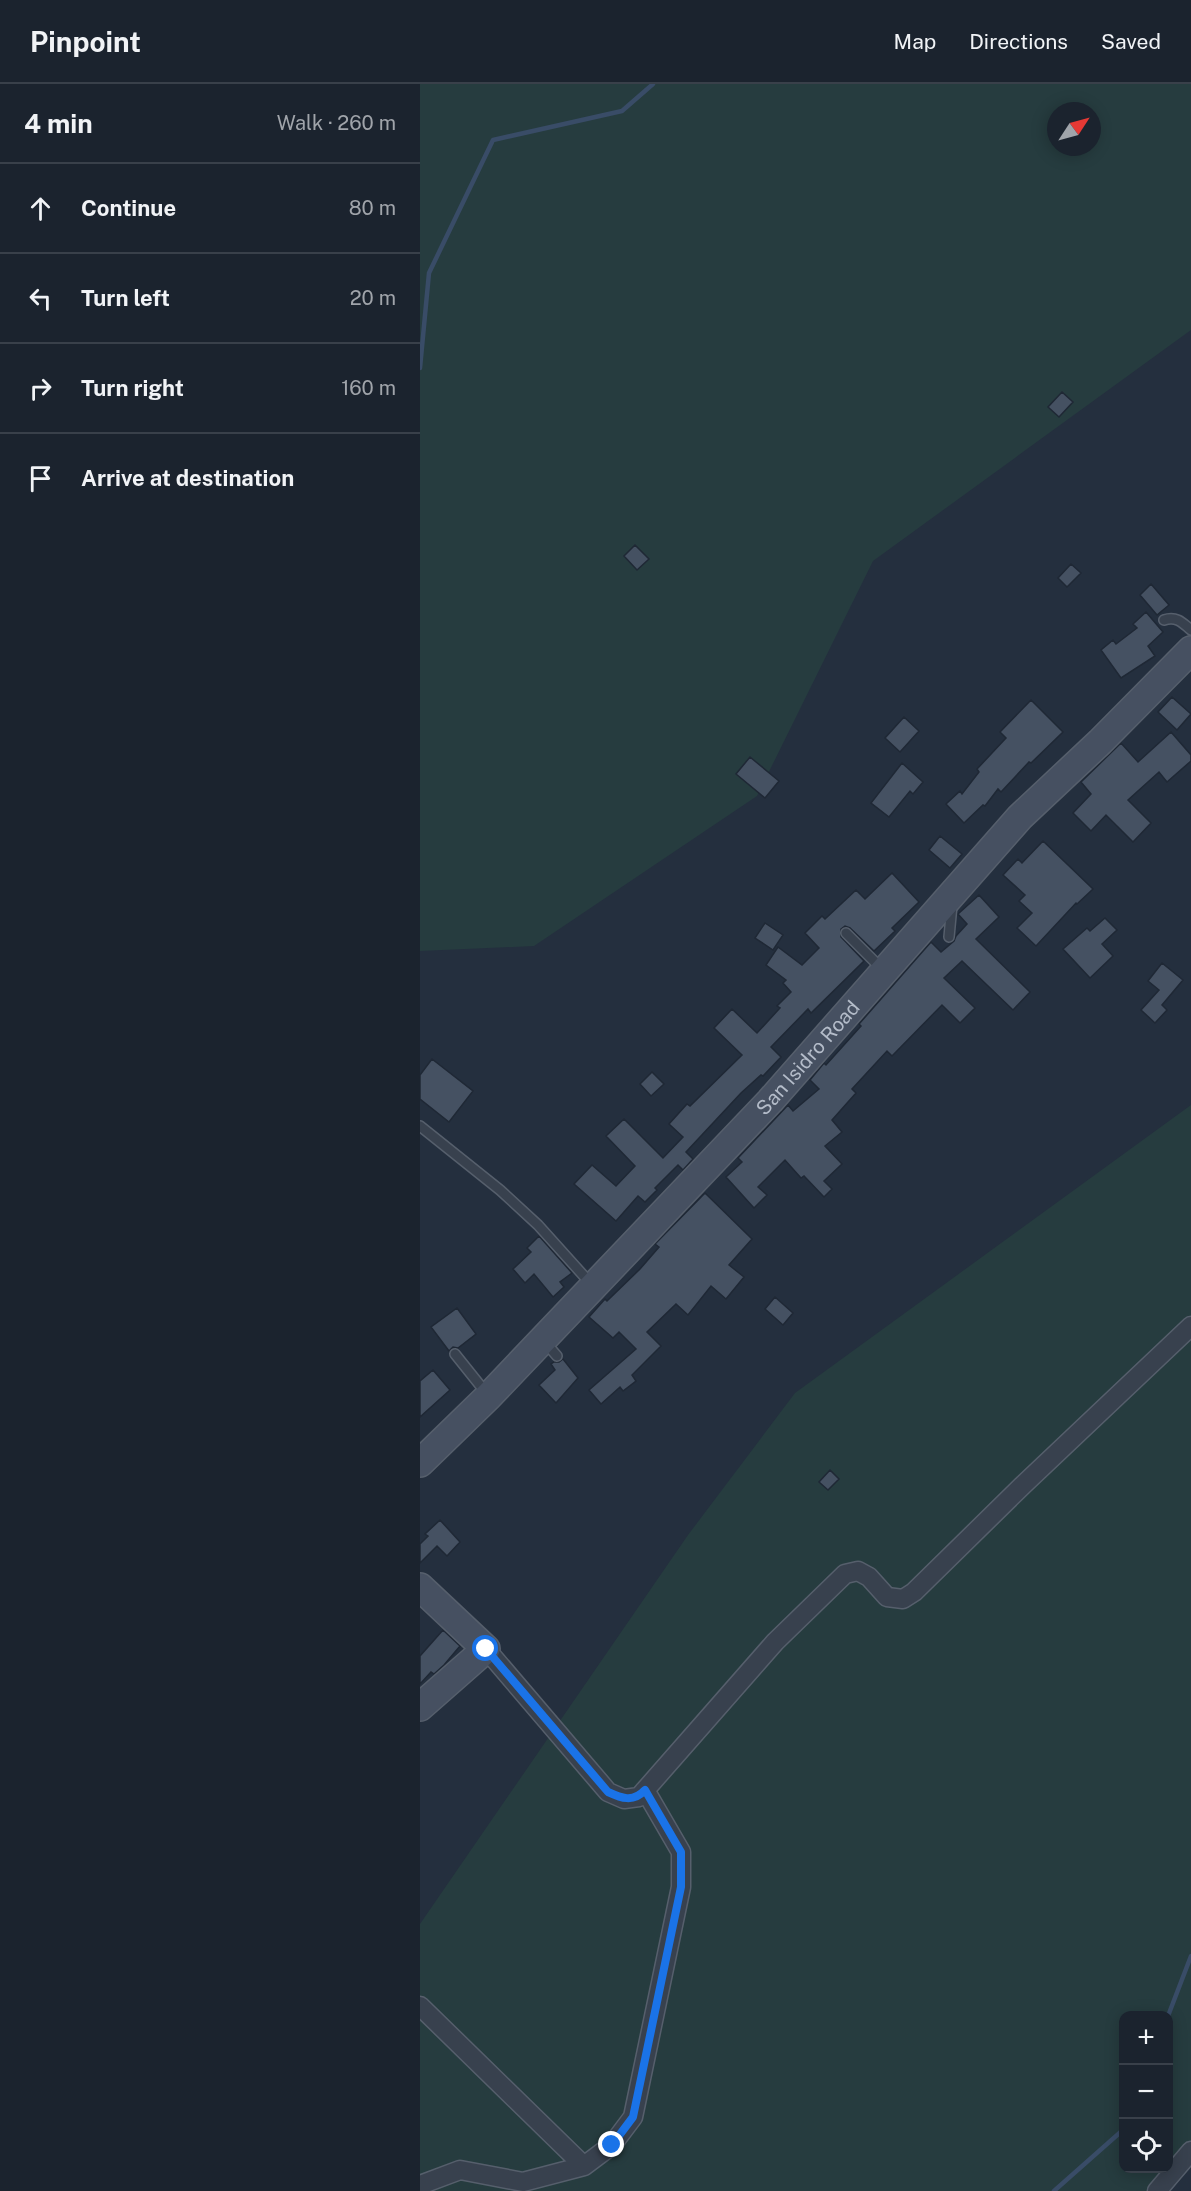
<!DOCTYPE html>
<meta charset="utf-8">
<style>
body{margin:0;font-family:"Public Sans",sans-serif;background:#242b36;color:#f1f3f6}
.controls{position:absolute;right:18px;bottom:18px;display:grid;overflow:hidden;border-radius:12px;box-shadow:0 3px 15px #0003}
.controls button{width:54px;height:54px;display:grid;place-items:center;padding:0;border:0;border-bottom:2px solid #39404a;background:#1b232e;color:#f1f3f6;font:30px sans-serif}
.compass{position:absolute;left:627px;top:18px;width:54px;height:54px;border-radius:50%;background:#1b232e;box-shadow:0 3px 15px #0003;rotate:54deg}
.stop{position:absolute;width:18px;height:18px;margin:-14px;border:4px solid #1a73e8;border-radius:50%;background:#fff}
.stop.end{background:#1a73e8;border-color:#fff;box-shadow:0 2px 6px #0008}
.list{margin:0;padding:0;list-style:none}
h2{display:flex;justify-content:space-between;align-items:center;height:78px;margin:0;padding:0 24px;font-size:26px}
h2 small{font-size:20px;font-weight:400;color:#a0a4aa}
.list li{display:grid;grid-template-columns:39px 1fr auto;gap:18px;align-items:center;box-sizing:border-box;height:90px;padding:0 24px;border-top:2px solid #39404a}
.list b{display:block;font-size:22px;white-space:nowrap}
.list em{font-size:20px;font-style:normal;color:#a0a4aa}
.icon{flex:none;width:33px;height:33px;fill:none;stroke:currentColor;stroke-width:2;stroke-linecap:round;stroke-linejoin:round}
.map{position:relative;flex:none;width:771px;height:2107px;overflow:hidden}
header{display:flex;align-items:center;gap:36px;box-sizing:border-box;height:84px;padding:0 30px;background:#1b232e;border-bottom:2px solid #39404a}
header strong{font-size:28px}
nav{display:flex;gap:33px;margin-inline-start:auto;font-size:21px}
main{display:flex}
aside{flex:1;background:#1b232e}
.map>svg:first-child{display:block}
.green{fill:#263c3f;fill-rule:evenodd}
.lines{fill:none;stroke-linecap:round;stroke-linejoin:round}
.stream{stroke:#394c67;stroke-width:4.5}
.building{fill:#455162;stroke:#1f2835;stroke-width:1.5}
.lane-casing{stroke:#565f6c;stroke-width:12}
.street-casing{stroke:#565f6c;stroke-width:21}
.secondary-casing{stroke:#565f6c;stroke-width:30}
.lane{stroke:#38414e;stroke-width:9}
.street{stroke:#38414e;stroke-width:18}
.secondary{stroke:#465061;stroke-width:27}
.route{stroke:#1a73e8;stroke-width:8}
.labels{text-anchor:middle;stroke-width:6;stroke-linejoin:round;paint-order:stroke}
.street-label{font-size:20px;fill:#b4bcc9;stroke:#1d2633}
</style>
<header>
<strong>Pinpoint</strong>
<nav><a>Map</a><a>Directions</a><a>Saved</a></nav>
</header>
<main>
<aside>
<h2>4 min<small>Walk · 260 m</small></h2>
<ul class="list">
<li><svg class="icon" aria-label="ahead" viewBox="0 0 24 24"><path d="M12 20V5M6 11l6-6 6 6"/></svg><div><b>Continue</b></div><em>80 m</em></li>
<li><svg class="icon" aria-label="left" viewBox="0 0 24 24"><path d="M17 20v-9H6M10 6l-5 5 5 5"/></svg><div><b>Turn left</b></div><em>20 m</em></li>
<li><svg class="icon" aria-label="right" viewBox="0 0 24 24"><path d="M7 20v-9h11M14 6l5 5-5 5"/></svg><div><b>Turn right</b></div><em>160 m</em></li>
<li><svg class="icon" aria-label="arrive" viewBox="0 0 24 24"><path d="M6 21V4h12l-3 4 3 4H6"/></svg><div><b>Arrive at destination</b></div></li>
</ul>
</aside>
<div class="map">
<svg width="771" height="2107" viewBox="0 0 771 2107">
<rect width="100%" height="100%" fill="#242f3e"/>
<path class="green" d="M0,0H771V246L453,477L337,712L114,862L0,867ZM636,27H672V63H636Z
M771,1021V2059L748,2107H0V1840L268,1451L375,1309ZM704,1932H748V2084H704Z"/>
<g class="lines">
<path class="stream" d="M0,284L9,189L73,56L202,27L233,0
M748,1932L771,1872
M634,2107L704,2045"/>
</g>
<path class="building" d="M642,308L653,318L639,333L628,323Z
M215,461L229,475L217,486L204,472Z
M651,480L661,489L647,503L638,494Z
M731,500L749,521L737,531L720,511Z
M726,528L743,548L728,562L735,572L701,594L681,566L693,556L696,560L717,544L713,540Z
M752,613L771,630L757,646L738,628Z
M611,616L643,648L611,679L609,678L581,708L578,705L565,722L563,721L544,739L526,720L540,707L542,710L559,688L557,685L586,654L580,648Z
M484,633L499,647L480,668L465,654Z
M751,648L771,671V677L747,698L739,688L708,716L731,739L713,758L686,731L671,747L653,729L671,710L661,698L701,659L718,678Z
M330,673L359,697L345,714L316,690Z
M482,679L503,698L493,710L490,707L469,733L451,719Z
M520,752L542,770L530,784L509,766Z
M623,757L673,805L657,820L656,819L616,862L597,844L612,829L599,817L605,811L583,791L598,775L602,779Z
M472,789L499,818L472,844L475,847L454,867L430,844L425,842L421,845V853L444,877L391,929L388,925L351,963L361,973L343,992L341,991L321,1009L266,1068L273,1075L263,1086L258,1081L235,1104L237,1106L225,1118L218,1112L196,1137L154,1100L172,1081L196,1102L215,1082L186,1052L204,1035L243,1074L263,1053L249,1040L267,1020L270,1022L322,971L294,944L312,925L337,949L360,924L357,922L371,908L363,899L366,896L346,881L358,863L382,881L399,864L385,849L402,832L405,835L436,806L445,815Z
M559,811L579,833L556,855L610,908L593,926L542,877L524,894L555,924L540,939L522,921L472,972L467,967L432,1005L436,1009L412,1036L422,1048L405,1062L422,1080L404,1097L412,1105L404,1113L384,1092L381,1094L365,1076L338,1103L347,1111L334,1124L306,1093L322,1078L318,1074L368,1021L373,1027L399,1005L390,996L404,979L406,981L441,942L439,940L511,858L521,868L534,857L536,852L547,840L538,830Z
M685,834L697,846L682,860L693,872L670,894L643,865L667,844L670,847Z
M345,839L363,851L353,866L335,854Z
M742,879L763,896L742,921L747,926L735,939L721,926L739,906L728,897Z
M12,975L53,1007L29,1038L0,1015V991Z
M232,988L244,1000L231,1012L220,1000Z
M285,1109L332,1155L309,1181L324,1193L306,1215L291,1202L268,1231L256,1220L227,1248L241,1262L212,1291L216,1297L203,1307L200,1303L181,1320L169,1306L216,1265L199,1248L193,1254L169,1233L185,1215L187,1217L220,1185L239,1163L235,1160Z
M119,1152L152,1189L140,1198L144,1203L133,1213L114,1190L105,1199L93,1185L111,1168L107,1164Z
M355,1213L373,1229L363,1241L345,1225Z
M37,1224L56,1250L38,1264L33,1263L29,1267L11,1243Z
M143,1275L158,1294L136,1319L119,1301L135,1286L131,1280L134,1278H139Z
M13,1286L30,1306L0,1333V1297Z
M410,1386L419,1395L408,1406L399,1398Z
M20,1436L40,1458L27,1472L17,1462L0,1479V1460L8,1452L5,1450Z
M23,1546L40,1562L24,1581L14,1590L11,1588L0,1600V1572Z"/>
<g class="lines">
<g class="lane-casing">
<path id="lane" d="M744,536C756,532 762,538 771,546
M426,849L463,886
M529,853L532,821
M0,1042L80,1106L118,1141L172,1201
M124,1257L137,1272
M35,1270L67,1310"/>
</g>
<g class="street-casing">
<path id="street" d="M66,1565L188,1708L204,1715L219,1713L355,1558L425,1490L438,1487L449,1493L467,1513L483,1515L494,1508L602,1402L771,1242
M0,1922L164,2082
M0,2101L40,2086L103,2098L164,2082L192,2061L213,2033L261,1803V1768L225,1706
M737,2107L771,2067"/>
</g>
<g class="secondary-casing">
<g id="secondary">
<path id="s1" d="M0,1379L69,1312L350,1017L600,733L680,658L771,566"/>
<path d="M0,1503L66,1565L0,1623"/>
</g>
</g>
<use href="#lane" class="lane"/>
<use href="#street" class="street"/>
<use href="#secondary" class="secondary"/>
</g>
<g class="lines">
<path class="route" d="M66,1565L188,1708C201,1714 213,1719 225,1706L261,1768V1803L213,2033L192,2061"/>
</g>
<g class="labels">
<g class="street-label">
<text dy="7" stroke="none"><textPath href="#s1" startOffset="561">San Isidro Road</textPath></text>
</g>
</g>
</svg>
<div class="controls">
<button>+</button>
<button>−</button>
<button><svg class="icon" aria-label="locate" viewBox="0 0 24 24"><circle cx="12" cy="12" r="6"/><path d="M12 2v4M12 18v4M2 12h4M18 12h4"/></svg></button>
</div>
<svg class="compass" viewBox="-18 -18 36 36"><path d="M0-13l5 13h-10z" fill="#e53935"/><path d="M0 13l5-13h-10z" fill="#a0a4aa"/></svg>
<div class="stop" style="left:66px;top:1565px"></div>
<div class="stop end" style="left:192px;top:2061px"></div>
</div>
</main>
